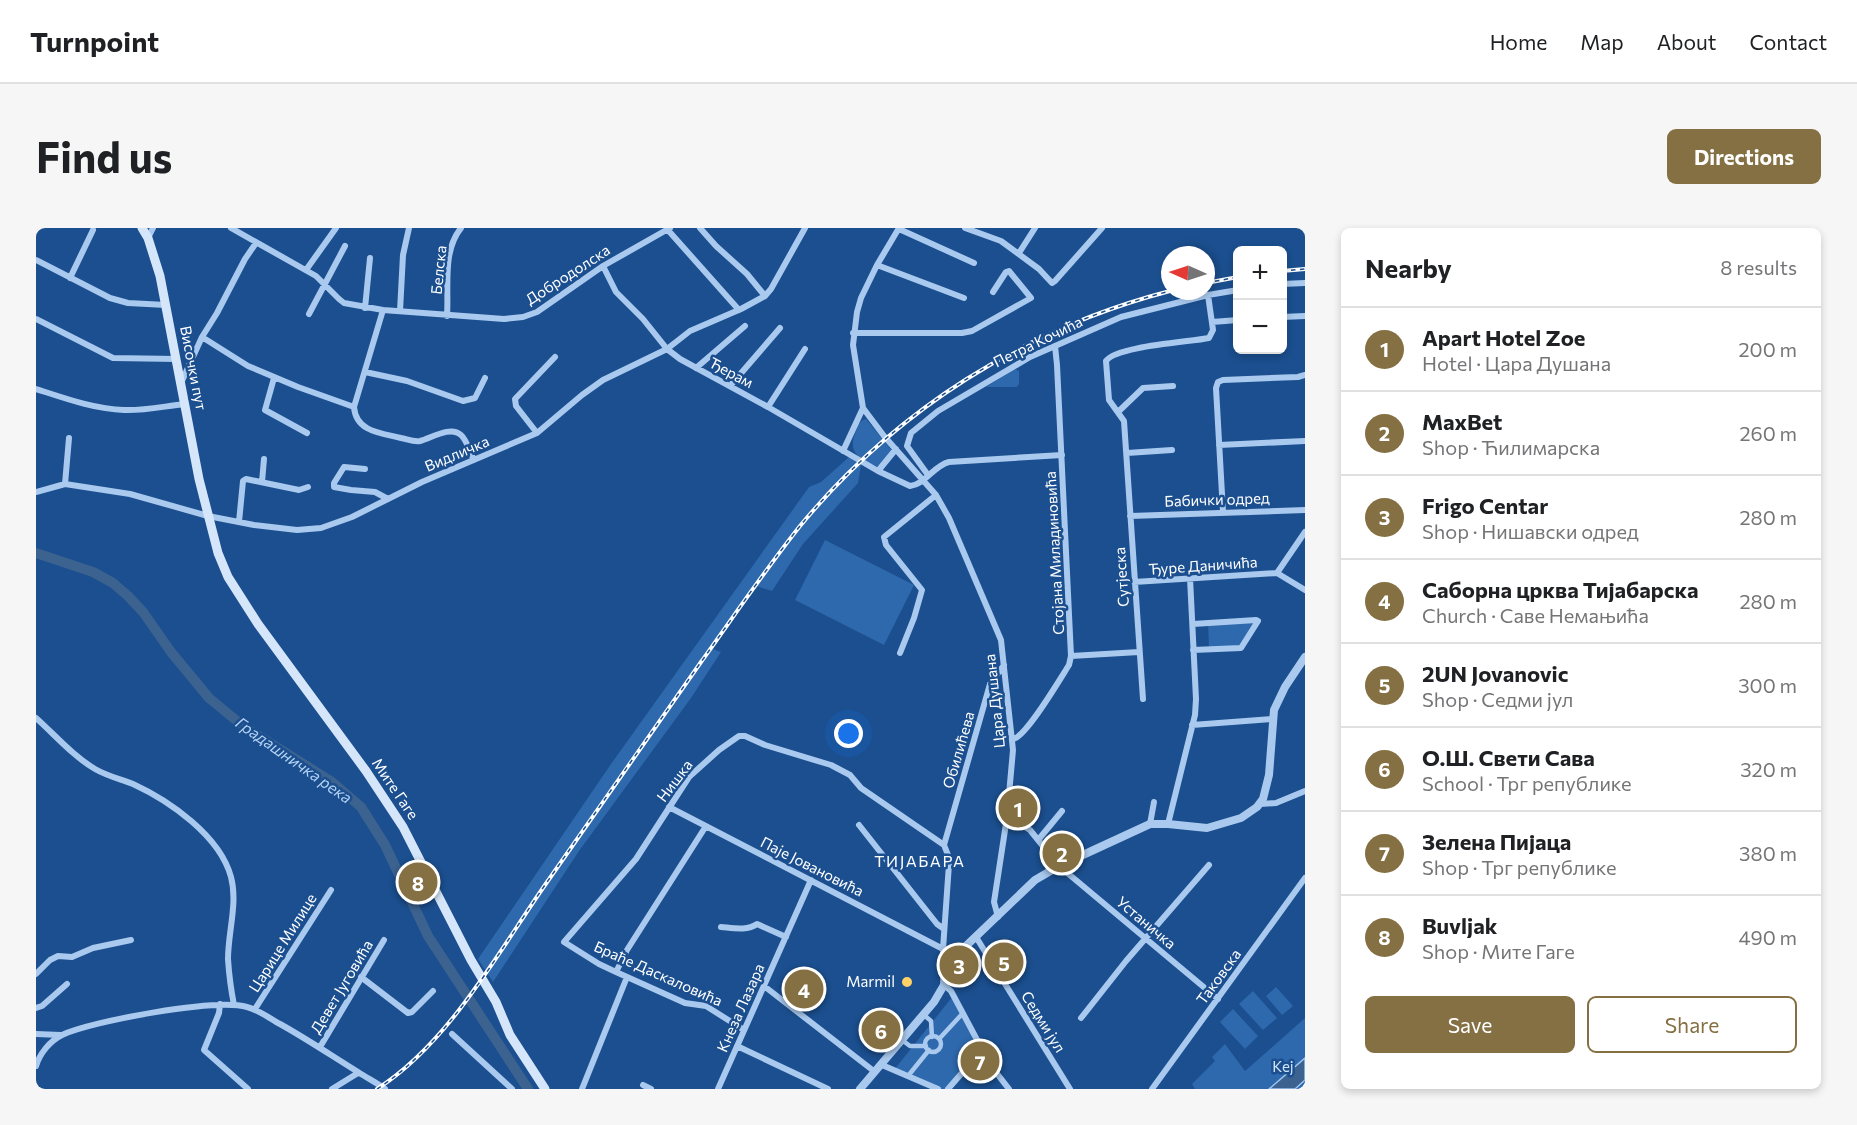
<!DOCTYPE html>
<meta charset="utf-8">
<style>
body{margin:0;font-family:Commissioner,sans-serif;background:#f6f6f6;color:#202124}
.controls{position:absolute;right:18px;top:18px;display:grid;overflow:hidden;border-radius:9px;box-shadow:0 3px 9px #0003}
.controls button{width:54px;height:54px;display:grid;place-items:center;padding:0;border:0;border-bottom:2px solid #e0e0e0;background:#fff;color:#202124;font:30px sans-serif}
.compass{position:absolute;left:1125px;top:18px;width:54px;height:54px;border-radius:50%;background:#fff;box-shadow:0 3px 9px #0003;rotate:273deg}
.you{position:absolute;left:813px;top:506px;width:21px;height:21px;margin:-15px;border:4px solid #fff;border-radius:50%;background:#1a73e8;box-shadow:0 0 0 9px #1a73e833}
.badge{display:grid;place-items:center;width:39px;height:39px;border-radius:50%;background:#847042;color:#fff;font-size:20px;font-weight:700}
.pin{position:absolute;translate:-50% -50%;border:3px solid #fff;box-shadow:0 2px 6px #0006}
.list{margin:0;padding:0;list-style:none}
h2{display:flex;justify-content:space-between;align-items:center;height:78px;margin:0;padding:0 24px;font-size:26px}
h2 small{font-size:20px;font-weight:400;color:#757577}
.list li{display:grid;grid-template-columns:39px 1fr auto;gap:18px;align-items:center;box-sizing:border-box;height:84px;padding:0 24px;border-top:2px solid #e0e0e0}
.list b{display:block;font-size:22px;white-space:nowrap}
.list p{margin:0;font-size:20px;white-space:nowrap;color:#757577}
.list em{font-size:20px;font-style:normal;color:#757577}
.actions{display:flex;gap:12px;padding:18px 24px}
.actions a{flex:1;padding:14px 0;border:2px solid #847042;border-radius:9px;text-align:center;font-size:21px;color:#847042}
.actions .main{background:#847042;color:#fff}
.map{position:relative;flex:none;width:1269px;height:861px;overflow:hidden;border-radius:9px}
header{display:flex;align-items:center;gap:36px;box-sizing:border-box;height:84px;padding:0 30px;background:#fff;border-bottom:2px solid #e0e0e0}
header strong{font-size:28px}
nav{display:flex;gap:33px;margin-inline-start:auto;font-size:21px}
.intro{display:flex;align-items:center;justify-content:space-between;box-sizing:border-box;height:144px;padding:0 36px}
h1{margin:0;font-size:42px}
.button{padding:15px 27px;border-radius:9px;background:#847042;color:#fff;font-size:21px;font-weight:700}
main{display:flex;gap:36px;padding:0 36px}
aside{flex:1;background:#fff;border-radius:9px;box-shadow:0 3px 9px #0003}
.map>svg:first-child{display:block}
.green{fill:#2e69ad}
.water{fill:#3c6290;stroke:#9cc4f0;stroke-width:1.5}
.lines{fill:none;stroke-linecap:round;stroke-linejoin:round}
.river{stroke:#3c6290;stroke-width:10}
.pedestrian{stroke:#a9c9ee;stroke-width:4.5}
.minor{stroke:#a9c9ee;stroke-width:6}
.tertiary{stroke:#a9c9ee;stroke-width:8}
.secondary{stroke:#d6e6fa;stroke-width:9}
.rail-casing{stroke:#fff;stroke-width:4}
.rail{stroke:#1b4f8f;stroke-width:1.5;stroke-dasharray:4.5;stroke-linecap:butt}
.poi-dot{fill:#ffd166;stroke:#1b4f8f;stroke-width:2}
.labels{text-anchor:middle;stroke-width:5;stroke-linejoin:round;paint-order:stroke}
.street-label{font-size:15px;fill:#fff;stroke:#1b4f8f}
.poi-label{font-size:15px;fill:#fff;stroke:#1b4f8f;text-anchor:end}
.park-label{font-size:15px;fill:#cfe3fa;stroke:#1b4f8f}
.water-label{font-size:16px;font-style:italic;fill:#b5d3f5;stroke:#1b4f8f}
.neighbourhood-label{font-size:16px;letter-spacing:1.5px;fill:#fff;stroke:#1b4f8f}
</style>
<header>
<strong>Turnpoint</strong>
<nav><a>Home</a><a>Map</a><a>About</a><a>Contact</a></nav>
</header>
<div class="intro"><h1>Find us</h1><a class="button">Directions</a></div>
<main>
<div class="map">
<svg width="1269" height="861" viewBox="0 0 1269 861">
<rect width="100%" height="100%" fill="#1b4f8f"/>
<path class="green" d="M979,141L983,143V156L981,159H950Z
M830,191L856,223L843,239C822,231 810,224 821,201C823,195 824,193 830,191Z
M813,229L825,237L822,255L767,316L736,363L720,358L677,421L685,424L655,470L543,623L457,754L442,731L575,536L773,259L785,254Z
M789,312L878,357L848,417L759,372Z
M1225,392L1206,418L1173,420L1172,394Z
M1240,759L1257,778L1246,787L1230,768Z
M1217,763L1241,790L1227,802L1203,776Z
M917,768L945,822L909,861H899L858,842Z
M1197,781L1222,808L1209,821L1184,794Z
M1269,790V861H1159L1156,856L1179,833L1176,829L1189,816L1209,843Z"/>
<path class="water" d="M1269,830V852L1259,861H1233Z"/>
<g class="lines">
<path class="river" d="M0,325L57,344L77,355L92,368L107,384L135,424L173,470L207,498L296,554L325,579L349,617L392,708L492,861"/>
<path class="pedestrian" d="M888,787L895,793L896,809
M889 816a8 8 0 1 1 16 0a8 8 0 1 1-16 0Z
M903,811L927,785
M866,812L874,818H890
M872,848L893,822"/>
<path class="minor" d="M195,0L280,48L303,71L308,75L347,82L468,91L487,89L501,84L567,38L634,0
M664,0L680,18L711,46L729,68
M929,0L965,13L1003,41L1016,55L1019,53L1066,0
M631,1L703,82
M863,1L938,35
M112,10L117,0
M983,25L999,0
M0,32L74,70L92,75L130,77
M841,37L928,70
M567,38L580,64L607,91L631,121L644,131L732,179L842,243
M270,42L300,0
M34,50L57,2
M1246,56L1269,55
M329,80L334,30
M364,83L367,27L373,0
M273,86L309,18
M411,88C413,60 406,23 425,0
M1246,89L1269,88
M0,91L77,130L140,131
M1176,94L1202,92
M817,105H926L936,103L995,70L973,43L970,44L957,64
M166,109L212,138L262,159L318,179C320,204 345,205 365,210C371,211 377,214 384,213C394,211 414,197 425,207C431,212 434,225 438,232
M660,140L709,98
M329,144L371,153L427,173L439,170L449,150
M238,150L229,182L271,205
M145,155L166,109L181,85L209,31L220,15
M694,158L744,100
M0,161C28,170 58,181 88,182C108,183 129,178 149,176
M318,179L347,82
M732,179L769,121
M827,180L848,208L900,267L913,290L965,412L977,522L971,589L958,674L962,689
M1082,184L1107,160L1137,158
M501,205L480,178L479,171L519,129
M1183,217L1269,213
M860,221L842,243L874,258C890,256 897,238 913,234L1026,227
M807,223L827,180L817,117L821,84L825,70L841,37L863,0
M1091,225L1136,222
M329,241L308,239L298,255V259L315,262L339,264L352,271
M892,247L871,218L875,205L902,183L994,129L1085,89L1172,67L1202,62
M226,254L228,231
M29,256L33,210
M0,264L29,256L94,266L172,288L218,297L261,302L285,300L316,289L386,254L501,205L546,167L567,152L631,121L654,103L705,81L729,68L735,61L769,0
M1187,284L1180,160L1182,154L1187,152L1262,149L1269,147
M1094,288L1269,282
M203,294L207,253L210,251L263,262L272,259
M1241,345L1269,304
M1098,354L1241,345L1269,362
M1157,396L1220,392L1222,393L1205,420L1157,422
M864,425L878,390L886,362L850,317L848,309L900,267
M1035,428L1103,424
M1107,471L1088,193L1073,172L1070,133C1080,118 1154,114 1173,110L1177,102L1172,67
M0,490C19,507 37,528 59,541C71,548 84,551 97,556C134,573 184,608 195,649C202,675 192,704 192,731C193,746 195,762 198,777
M1156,497L1237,491
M977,511C990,509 1024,451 1033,437L1035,428L1021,137L1019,118
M1224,576L1240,575L1269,563
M633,579L907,721
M971,589L994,602L1023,638L1182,771
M1114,596L1118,574
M1132,596L1159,487L1160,471L1154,350
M823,597L901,696L908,701
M1003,611L1026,583
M685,699C697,700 711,703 721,696L750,709
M940,709L1034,861
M909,738L907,721L913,636L912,627L908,617L954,456L968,437
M580,744L591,722L670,598
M0,746L14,732L22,728L36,729L57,720L95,712
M325,749L372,785L376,784L397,763
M908,757L915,763L955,838L973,861
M728,758L839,844
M184,776L183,785L168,822L212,861
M0,780L6,778L31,756
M219,781L295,662
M1045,790L1090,733L1173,637
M708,802L670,778L649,775L580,744L563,736L528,714L600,631L653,549L683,522L703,508H709L729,517L795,537L814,547L825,560L908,617
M0,806L25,807
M416,806L476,861
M701,818L792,861
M284,819L348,712
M846,837L902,861
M0,838C4,825 14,813 26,807C56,793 180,770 211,779C223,782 233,790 244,796C271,811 296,828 322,844C331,850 341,855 349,861
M607,857L615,861
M296,861L322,845
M546,861L591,749
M682,861L775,652
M912,861L946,822
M1116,861L1269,650"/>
<path class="tertiary" d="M824,861L898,774L908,757L909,738L999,652L1023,638L1114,596H1132L1171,600L1205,590L1221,579L1227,571L1233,547L1238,482L1249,459L1269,429"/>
<path class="secondary" d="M106,0L112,10L124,48L163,251L182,325L192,349L222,396L330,543L367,599L435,732L460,774L474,807L509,861"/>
<g class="rail-casing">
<path id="rail" d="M1246,43L1269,41
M1170,55L1202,49
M341,861C413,815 461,726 509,657C561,582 613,508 665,434C698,388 729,342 764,298C860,182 988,101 1134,63"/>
</g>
<use href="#rail" class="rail"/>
</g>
<circle class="poi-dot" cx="871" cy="754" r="6"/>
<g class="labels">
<g class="street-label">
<text transform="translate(403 42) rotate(-84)" y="5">Белска</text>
<text transform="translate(532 47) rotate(-33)" y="5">Добродолска</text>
<text transform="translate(1002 114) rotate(-26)" y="5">Петра Кочића</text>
<text transform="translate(157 140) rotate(79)" y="5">Височки пут</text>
<text transform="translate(695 145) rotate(28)" y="5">Ђерам</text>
<text transform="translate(421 226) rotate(-23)" y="5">Видличка</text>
<text transform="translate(1181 272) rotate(-2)" y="5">Бабички одред</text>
<text transform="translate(1019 325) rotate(-93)" y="5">Стојана Миладиновића</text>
<text transform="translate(1167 338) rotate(-4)" y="5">Ђуре Даничића</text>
<text transform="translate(1086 349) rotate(-94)" y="5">Сутјеска</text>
<text transform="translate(959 473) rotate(-96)" y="5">Цара Душана</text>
<text transform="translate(923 522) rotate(-74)" y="5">Обилићева</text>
<text transform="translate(639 553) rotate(-53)" y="5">Нишка</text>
<text transform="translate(359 561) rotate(56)" y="5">Мите Гаге</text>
<text transform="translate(776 639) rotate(27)" y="5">Паје Јовановића</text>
<text transform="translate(1110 695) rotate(40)" y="5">Устаничка</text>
<text transform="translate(247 715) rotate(-58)" y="5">Царице Милице</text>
<text transform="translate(622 746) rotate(24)" y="5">Браће Даскаловића</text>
<text transform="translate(1183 749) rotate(-54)" y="5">Таковска</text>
<text transform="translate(306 759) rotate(-59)" y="5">Девет Југовића</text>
<text transform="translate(705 780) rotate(-66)" y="5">Кнеза Лазара</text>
<text transform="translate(1007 794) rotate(58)" y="5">Седми јул</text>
</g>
<g class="poi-label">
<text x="859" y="759">Marmil</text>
</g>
<g class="park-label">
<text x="1247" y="844">Кеј</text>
</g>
<g class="water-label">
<text transform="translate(258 532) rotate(35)" y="6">Градашничка река</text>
</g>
<g class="neighbourhood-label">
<text x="884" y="639">ТИЈАБАРА</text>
</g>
</g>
</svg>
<div class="controls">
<button>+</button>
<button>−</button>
</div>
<svg class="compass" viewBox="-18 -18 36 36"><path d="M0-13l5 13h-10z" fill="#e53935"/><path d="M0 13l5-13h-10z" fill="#757577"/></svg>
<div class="you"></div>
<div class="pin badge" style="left:982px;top:580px">1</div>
<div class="pin badge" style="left:1026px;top:625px">2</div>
<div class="pin badge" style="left:923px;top:737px">3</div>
<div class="pin badge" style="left:768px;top:761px">4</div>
<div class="pin badge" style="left:968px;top:734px">5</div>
<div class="pin badge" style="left:845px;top:802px">6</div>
<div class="pin badge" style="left:944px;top:833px">7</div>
<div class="pin badge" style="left:382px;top:654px">8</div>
</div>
<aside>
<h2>Nearby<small>8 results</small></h2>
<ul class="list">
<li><span class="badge">1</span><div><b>Apart Hotel Zoe</b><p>Hotel · Цара Душана</p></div><em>200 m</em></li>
<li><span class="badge">2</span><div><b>MaxBet</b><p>Shop · Ћилимарска</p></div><em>260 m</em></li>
<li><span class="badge">3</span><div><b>Frigo Centar</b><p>Shop · Нишавски одред</p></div><em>280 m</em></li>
<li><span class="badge">4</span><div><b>Саборна црква Тијабарска</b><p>Church · Саве Немањића</p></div><em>280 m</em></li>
<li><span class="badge">5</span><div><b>2UN Jovanovic</b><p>Shop · Седми јул</p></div><em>300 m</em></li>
<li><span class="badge">6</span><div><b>О.Ш. Свети Сава</b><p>School · Трг републике</p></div><em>320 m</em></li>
<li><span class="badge">7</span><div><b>Зелена Пијаца</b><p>Shop · Трг републике</p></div><em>380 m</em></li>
<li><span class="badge">8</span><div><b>Buvljak</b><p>Shop · Мите Гаге</p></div><em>490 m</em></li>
</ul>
<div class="actions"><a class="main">Save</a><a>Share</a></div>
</aside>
</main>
